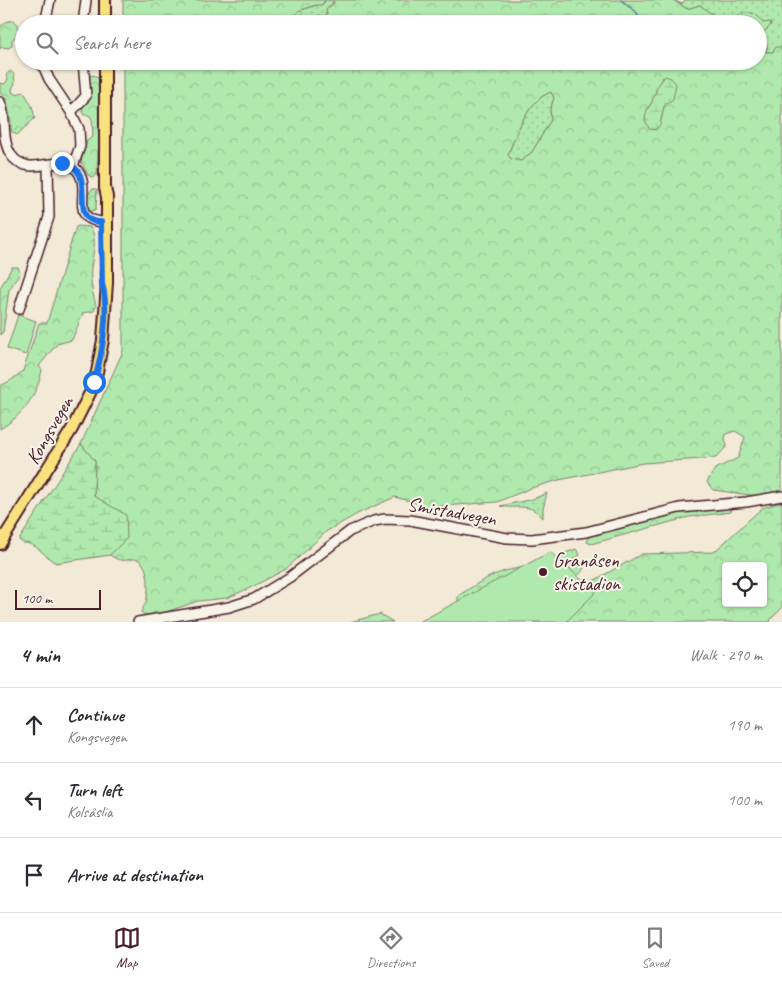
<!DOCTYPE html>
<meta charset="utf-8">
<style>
body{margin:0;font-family:Caveat,sans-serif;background:#f7f7f7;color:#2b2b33}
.controls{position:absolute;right:15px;bottom:15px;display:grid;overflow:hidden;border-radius:5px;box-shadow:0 1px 4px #0004}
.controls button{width:45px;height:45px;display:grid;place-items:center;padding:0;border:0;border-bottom:1px solid #e1e1e2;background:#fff;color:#2b2b33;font:25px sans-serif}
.scale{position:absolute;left:15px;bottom:12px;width:86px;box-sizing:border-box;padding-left:5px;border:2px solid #4a1f2b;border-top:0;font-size:14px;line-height:18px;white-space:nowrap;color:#4a1f2b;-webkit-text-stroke:4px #f7f3e8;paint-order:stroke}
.stop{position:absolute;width:15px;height:15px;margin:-11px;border:4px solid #1a73e8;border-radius:50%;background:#fff}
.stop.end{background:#1a73e8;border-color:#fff;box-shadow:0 1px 5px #0008}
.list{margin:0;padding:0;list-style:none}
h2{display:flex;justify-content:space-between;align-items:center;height:65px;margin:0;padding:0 20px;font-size:21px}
h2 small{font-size:16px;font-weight:400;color:#7c7c81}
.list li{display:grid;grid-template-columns:32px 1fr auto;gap:15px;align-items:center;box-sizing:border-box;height:75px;padding:0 20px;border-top:1px solid #e1e1e2}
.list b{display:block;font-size:19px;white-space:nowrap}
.list p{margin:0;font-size:16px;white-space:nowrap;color:#7c7c81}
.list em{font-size:16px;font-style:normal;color:#7c7c81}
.icon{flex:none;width:28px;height:28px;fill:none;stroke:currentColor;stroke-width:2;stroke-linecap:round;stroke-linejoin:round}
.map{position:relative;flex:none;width:782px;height:622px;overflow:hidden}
.search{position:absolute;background:#fff;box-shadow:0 1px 4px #0004;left:15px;right:15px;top:15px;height:55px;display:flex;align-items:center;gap:12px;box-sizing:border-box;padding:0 18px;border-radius:28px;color:#7c7c81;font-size:19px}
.sheet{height:290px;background:#fff}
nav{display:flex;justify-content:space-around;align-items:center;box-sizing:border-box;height:70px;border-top:1px solid #e1e1e2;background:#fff;font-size:14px;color:#7c7c81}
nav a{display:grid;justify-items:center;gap:2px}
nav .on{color:#4a1f2b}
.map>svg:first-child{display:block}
.grass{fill:url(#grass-dots);stroke:#7d846c}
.forest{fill:url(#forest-crowns);stroke:#7d846c;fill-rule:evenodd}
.wetland{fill:url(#wetland-marsh);stroke:#7d846c}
.pitch{fill:#b0e9ad;stroke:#7d846c}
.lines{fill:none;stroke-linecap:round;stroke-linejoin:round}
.stream{stroke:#6c8b96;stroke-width:2}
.minor-casing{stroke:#4a1f2b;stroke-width:12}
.major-casing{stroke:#4a1f2b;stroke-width:14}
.minor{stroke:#f7f3e8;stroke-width:9}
.major{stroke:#fae180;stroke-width:10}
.route{stroke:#1a73e8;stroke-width:6}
.poi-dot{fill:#4a1f2b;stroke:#f7f3e8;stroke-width:2}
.labels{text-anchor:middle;stroke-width:4;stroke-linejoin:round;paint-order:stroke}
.street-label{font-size:20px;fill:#4a1f2b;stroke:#f7f3e8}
.poi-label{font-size:20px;fill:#4a1f2b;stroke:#f7f3e8;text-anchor:start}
</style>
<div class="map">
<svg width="782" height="622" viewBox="0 0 782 622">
<defs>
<pattern id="grass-dots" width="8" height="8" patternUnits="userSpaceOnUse" patternTransform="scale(1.25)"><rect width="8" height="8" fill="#b0e9ad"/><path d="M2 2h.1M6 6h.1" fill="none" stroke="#99c795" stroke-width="1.8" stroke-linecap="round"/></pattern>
<pattern id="forest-crowns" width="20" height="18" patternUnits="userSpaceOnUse" patternTransform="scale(1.25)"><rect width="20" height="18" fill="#b0e9ad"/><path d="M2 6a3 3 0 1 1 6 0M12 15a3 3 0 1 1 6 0" fill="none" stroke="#99c795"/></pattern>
<pattern id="wetland-marsh" width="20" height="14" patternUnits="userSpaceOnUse" patternTransform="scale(1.25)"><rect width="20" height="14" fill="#b0e9ad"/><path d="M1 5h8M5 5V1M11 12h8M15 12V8" fill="none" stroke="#99c795"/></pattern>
</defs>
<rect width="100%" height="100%" fill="#f2e9d7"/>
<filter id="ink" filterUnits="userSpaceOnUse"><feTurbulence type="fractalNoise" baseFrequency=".02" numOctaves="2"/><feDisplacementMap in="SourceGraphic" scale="10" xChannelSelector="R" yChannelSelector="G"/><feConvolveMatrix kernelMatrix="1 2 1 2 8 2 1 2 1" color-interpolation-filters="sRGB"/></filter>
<g filter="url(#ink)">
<path class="grass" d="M325,0L334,1L326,10L327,14L325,17L318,16L316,19L313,20L297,15L298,11L324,3Z
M673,0L682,4L685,0H782V47L776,48L773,52H766L760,33L765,31L771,25C756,22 744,21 729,24L719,20L700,5L687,9Z
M551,92L554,98L550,110L551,120L532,152L521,161L511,159L508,155C516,134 528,100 551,92Z
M547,493L543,509V518C529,501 518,510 500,506L533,499Z
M576,549L580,555L561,566L564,572L580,563L584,564C584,574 576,576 568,581L556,560L565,553Z
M526,567L440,622L458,603V596C484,579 495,571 526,567Z"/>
<path class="forest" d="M123,0H325L322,5H316L298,11L297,15L299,17C309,18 313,22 320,15L325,17L327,14L326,10L334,3L333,0H673L687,9L700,5L719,20L729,24H123Z
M744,12C755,14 757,13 763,23L770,22L771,25L765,31L760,33L763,40L767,43L766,52H773L776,47H782V492L758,496L713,490L707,482L715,469L738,458L745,437L735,431L726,434L725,439L727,446L716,458L643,463L559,480L531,488L497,502L430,507L395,497L359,513L327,531L286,569L254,586L227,598L198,601L163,613L145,615L141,612C143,607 147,602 147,597C149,588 149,566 139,560C129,556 125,566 110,555L127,538L94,496L95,461L81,444L123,351V61H758V24H731L736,21L738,15ZM663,77L664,106L660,125L647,110L652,102ZM551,92L554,98L550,110L551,120L532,152L521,161L511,159L508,155C516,133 528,100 551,92Z
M13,20L17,23L19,33L12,40V45L9,48L2,47L0,49V27L6,22Z
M10,71L14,74L15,83L12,89L13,93L16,94L24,92L32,106L35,118L17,135L11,131C12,120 8,111 7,100L0,93V83L5,84L8,79L6,75Z
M93,75L98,77L100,81V146L98,151L97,175L93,178L88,175L81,162L87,141L93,136L92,119L89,115H84L82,112L87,77Z
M92,189H97L96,209L90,212C87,204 85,197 92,189Z
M78,226L90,227C100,240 89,263 91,278C91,288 94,297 96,306L94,311L83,313L72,340L57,344L39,366L42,370C37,396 22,416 0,429V386L10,381L23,371L39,323H47L73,236L76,227Z
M12,267H18L20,273L9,290L3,332L0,335V288Z
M782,502V608L771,619L770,622H533L564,597L642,554L714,552L762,508ZM726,566H763V603H726Z
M729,507L731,512L689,517L591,544L587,542L589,537L593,534L682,512Z"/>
<path class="wetland" d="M665,76L671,78L676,84L673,99L664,106L660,125L656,130L649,129L645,119L647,110L652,102L657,87Z
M81,444L95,461L94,496L126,515L127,538L110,555L56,563C46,558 36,542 23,543L19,540Z"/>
<path class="pitch" d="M18,315L36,321L26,355L7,349Z
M550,552L596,592L566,622H419Z
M380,614L393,622H350Z"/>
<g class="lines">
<path class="stream" d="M621,0L635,11L643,24"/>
<g class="minor-casing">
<path id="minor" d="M45,24L50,0
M83,24L86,0
M41,61L49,79L71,112L79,129L80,146L73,166
M0,102C7,118 1,140 11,155C29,180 59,152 76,169C95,189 64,222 107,222
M71,112L86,96L83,61
M19,309L49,217L48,165
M138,622L229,607L254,599L290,577L350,531L374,521L385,519L410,520L507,538L532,539L586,532L679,508L746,502L782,496"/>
</g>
<g class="major-casing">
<path id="major" d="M105,0V24
M0,544L72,429L91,391L97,372L103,340L107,283V197L105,188V61"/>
</g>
<use href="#minor" class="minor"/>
<use href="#major" class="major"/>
</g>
</g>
<g class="lines" filter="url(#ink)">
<path class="route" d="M62,163C102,169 64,222 101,222L102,284C110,310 102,356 94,382"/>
</g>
<circle class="poi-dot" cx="543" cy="572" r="5"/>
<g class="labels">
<g class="street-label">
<text transform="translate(49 430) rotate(-60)" y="7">Kongsvegen</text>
<text transform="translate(452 511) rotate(10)" y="7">Smistadvegen</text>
</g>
<g class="poi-label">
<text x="553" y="567">Granåsen<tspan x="553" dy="23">skistadion</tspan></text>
</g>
</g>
</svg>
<div class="controls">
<button><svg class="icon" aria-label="locate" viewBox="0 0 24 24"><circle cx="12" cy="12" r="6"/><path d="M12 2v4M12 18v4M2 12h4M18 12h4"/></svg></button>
</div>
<div class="scale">100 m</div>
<div class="stop" style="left:94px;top:382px"></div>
<div class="stop end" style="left:62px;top:163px"></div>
<div class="search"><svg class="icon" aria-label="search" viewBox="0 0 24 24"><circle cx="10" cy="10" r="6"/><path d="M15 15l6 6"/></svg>Search here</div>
</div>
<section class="sheet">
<h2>4 min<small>Walk · 290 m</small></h2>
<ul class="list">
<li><svg class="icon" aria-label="ahead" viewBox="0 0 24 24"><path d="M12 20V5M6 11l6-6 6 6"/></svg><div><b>Continue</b><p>Kongsvegen</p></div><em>190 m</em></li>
<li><svg class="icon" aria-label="left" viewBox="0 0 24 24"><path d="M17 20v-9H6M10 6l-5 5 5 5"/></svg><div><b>Turn left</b><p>Kolsåslia</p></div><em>100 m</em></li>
<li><svg class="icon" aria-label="arrive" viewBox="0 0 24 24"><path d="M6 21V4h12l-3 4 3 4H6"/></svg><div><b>Arrive at destination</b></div></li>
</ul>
</section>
<nav>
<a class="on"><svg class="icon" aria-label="map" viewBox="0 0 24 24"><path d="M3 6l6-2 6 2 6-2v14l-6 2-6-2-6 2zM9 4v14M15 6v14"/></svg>Map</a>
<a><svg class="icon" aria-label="directions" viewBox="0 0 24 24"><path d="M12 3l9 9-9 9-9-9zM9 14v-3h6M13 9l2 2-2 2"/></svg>Directions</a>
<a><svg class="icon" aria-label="saved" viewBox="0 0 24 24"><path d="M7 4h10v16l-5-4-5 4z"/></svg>Saved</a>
</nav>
